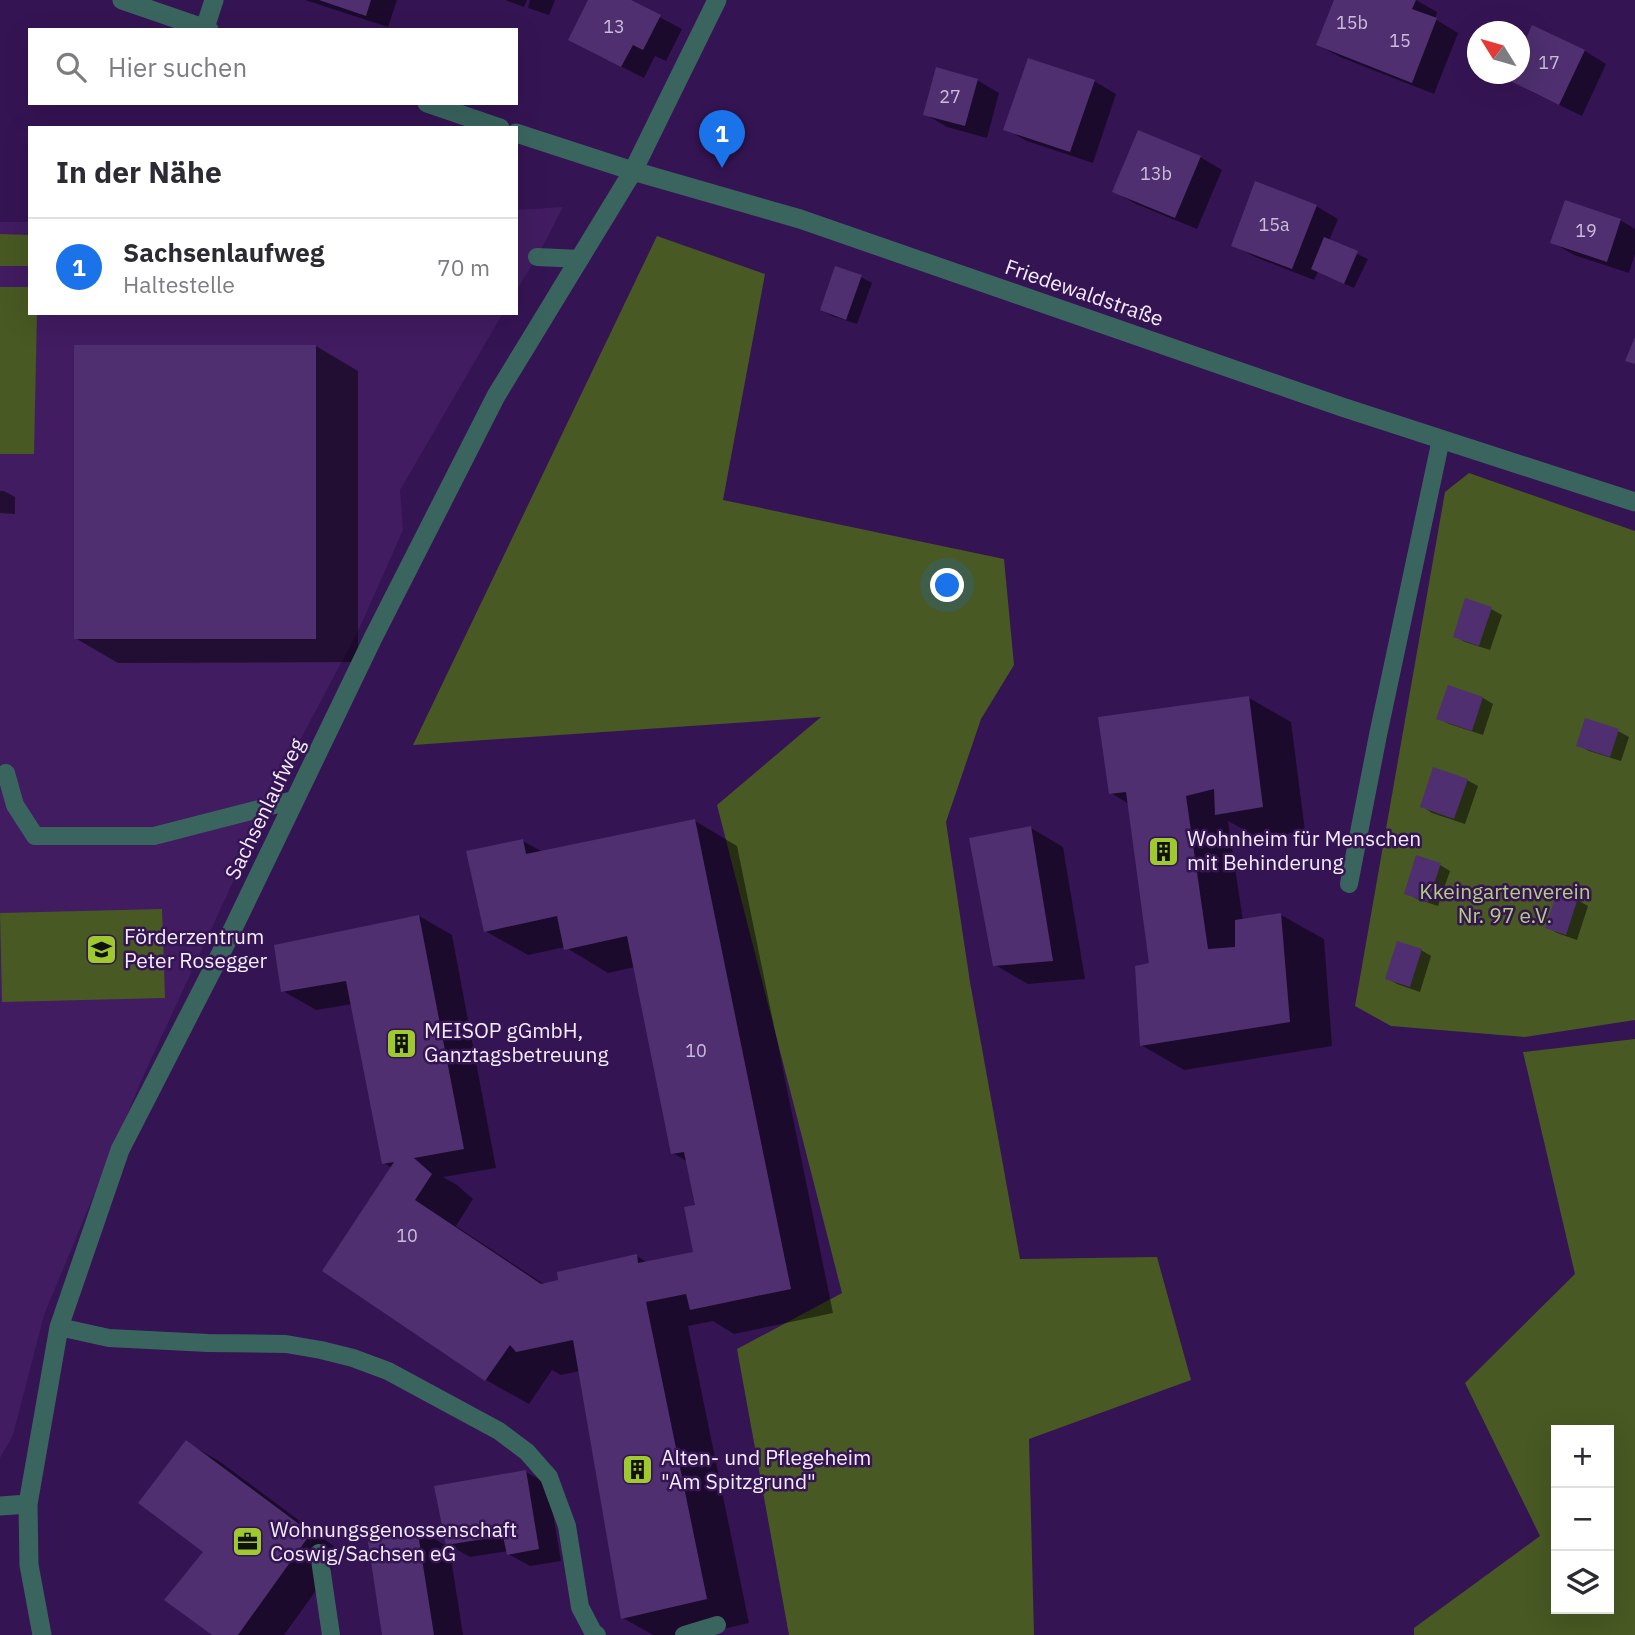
<!DOCTYPE html>
<html lang="de">
<head>
<meta charset="utf-8">
<style>
  body { margin:0; font-family:"IBM Plex Sans",sans-serif; background:#f2f2f3; color:#2b2b33 }
  .controls { position:absolute; right:21px; bottom:21px; display:grid; overflow:hidden; border-radius:0px; box-shadow:0 7px 28px #0002 }
  .controls button { width:63px; height:63px; display:grid; place-items:center; padding:0; border:0; border-bottom:2px solid #e1e1e2; background:#fff; color:#2b2b33; font:35px sans-serif }
  .compass { position:absolute; left:1467px; top:21px; width:63px; height:63px; border-radius:50%; background:#fff; box-shadow:0 7px 28px #0002; rotate:307deg }
  .you { position:absolute; left:948px; top:586px; width:24px; height:24px; margin:-18px; border:5px solid #fff; border-radius:50%; background:#1a73e8; box-shadow:0 0 0 10px #1a73e833 }
  .badge { display:grid; place-items:center; width:46px; height:46px; border-radius:50%; background:#1a73e8; color:#fff; font-size:23px; font-weight:700 }
  .pin { position:absolute; translate:-50% -58px; filter:drop-shadow(0 2px 4px #0008) }
  .pin::after { content:''; position:absolute; top:37px; width:24px; height:21px; background:inherit; clip-path:polygon(0 0,100% 0,50% 100%) }
  .list { margin:0; padding:0; list-style:none }
  h2 { display:flex; justify-content:space-between; align-items:center; height:91px; margin:0; padding:0 28px; font-size:30px }
  h2 small { font-size:23px; font-weight:400; color:#7c7c81 }
  .list li { display:grid; grid-template-columns:46px 1fr auto; gap:21px; align-items:center; box-sizing:border-box; height:98px; padding:0 28px; border-top:2px solid #e1e1e2 }
  .list b { display:block; font-size:26px; white-space:nowrap }
  .list p { margin:0; font-size:23px; white-space:nowrap; color:#7c7c81 }
  .list em { font-size:23px; font-style:normal; color:#7c7c81 }
  .icon { flex:none; width:38px; height:38px; fill:none; stroke:currentColor; stroke-width:2; stroke-linecap:round; stroke-linejoin:round }
  .map { position:relative; flex:none; width:1635px; height:1635px; overflow:hidden }
  .search { position:absolute; background:#fff; box-shadow:0 7px 28px #0002; left:28px; top:28px; width:490px; height:77px; display:flex; align-items:center; gap:18px; box-sizing:border-box; padding:0 24px; border-radius:0px; color:#7c7c81; font-size:26px }
  .panel { position:absolute; background:#fff; box-shadow:0 7px 28px #0002; left:28px; top:126px; width:490px; height:189px; border-radius:0px }
  .map>svg:first-child { display:block }
</style>
</head>
<body>
<div class="map">
<svg width="1635" height="1635" viewBox="0 0 1635 1635">
  <rect width="100%" height="100%" fill="#351453"/>
  <path fill="#411c61" d="M 563,207 L 537,257 L 516,291 L 516,210 Z
    M 0,222 L 30,222 L 30,313 L 503,313 L 400,490 L 403,530 L 360,627 L 286,767 L 142,1079 L 44,1315 L 13,1435 L 0,1458 Z"/>
  <path fill="#485923" fill-rule="evenodd" d="M 0,234 L 30,235 L 30,266 L 0,266 Z
    M 657,236 L 765,274 L 723,500 L 1004,559 L 1014,665 L 981,719 L 946,822 L 970,982 L 1020,1259 L 1157,1257 L 1191,1380 L 1029,1439 L 1034,1635 L 789,1635 L 737,1349 L 842,1293 L 717,805 L 821,717 L 413,745 Z
    M 0,287 L 30,287 L 30,313 L 37,313 L 34,454 L 0,454 Z
    M 1469,473 L 1635,531 L 1635,1020 L 1525,1037 L 1391,1026 L 1355,1006 L 1445,492 Z
    M 162,909 L 165,998 L 2,1002 L 0,913 Z
    M 1635,1039 L 1635,1635 L 1414,1635 L 1414,1628 L 1540,1536 L 1465,1383 L 1575,1274 L 1523,1052 ZM 1609,1430 L 1609,1609 L 1556,1609 L 1556,1430 Z"/>
  <path fill="#0007" d="M 305,0 L 397,0 L 388,27 Z
    M 505,0 L 527,0 L 524,7 Z
    M 530,0 L 555,0 L 549,15 L 528,8 Z
    M 590,0 L 627,0 L 682,29 L 666,61 L 655,56 L 644,78 L 592,52 Z
    M 1336,0 L 1416,0 L 1437,12 L 1435,19 L 1458,33 L 1434,94 L 1340,57 L 1318,45 Z
    M 1533,27 L 1585,51 L 1606,64 L 1582,116 L 1530,91 L 1509,79 L 1511,74 L 1520,74 L 1520,56 Z
    M 977,80 L 999,93 L 987,138 L 947,127 L 925,114 Z
    M 1094,81 L 1116,94 L 1093,163 L 1027,141 L 1005,129 Z
    M 1200,157 L 1222,170 L 1197,229 L 1136,204 L 1115,192 Z
    M 1316,206 L 1338,219 L 1329,241 L 1368,259 L 1354,288 L 1318,272 L 1314,280 L 1255,257 L 1233,245 Z
    M 1620,220 L 1635,229 L 1635,254 L 1629,273 L 1574,255 L 1552,242 Z
    M 837,268 L 861,277 L 872,283 L 857,324 L 832,316 L 822,310 Z
    M 316,346 L 358,371 L 358,662 L 118,663 L 75,638 Z
    M 0,491 L 4,491 L 15,497 L 15,514 L 0,513 Z
    M 1466,601 L 1491,609 L 1502,615 L 1490,650 L 1465,642 L 1455,636 Z
    M 1449,687 L 1483,698 L 1493,704 L 1483,735 L 1449,724 L 1438,718 Z
    M 1249,698 L 1291,722 L 1305,831 L 1259,838 L 1228,821 L 1243,921 L 1281,915 L 1324,939 L 1332,1046 L 1184,1070 L 1141,1045 L 1151,964 L 1129,804 L 1111,793 Z
    M 1618,731 L 1629,737 L 1621,761 L 1589,751 L 1578,745 Z
    M 1467,780 L 1478,786 L 1465,824 L 1432,813 L 1422,806 Z
    M 695,821 L 737,846 L 833,1313 L 734,1334 L 713,1321 L 688,1326 L 749,1623 L 697,1635 L 653,1635 L 623,1618 L 580,1371 L 561,1375 L 552,1370 L 529,1404 L 486,1380 L 325,1271 L 392,1168 L 384,1163 L 353,1004 L 316,1010 L 283,991 L 419,916 L 452,935 L 496,1168 L 443,1177 L 457,1185 L 473,1199 L 456,1226 L 545,1285 L 637,1256 L 648,1263 L 695,1253 L 697,1206 L 688,1162 L 673,1153 L 635,967 L 608,973 L 565,947 L 528,955 L 485,931 L 523,841 L 543,852 Z
    M 1031,828 L 1063,847 L 1085,979 L 1028,984 L 995,965 Z
    M 1440,865 L 1450,871 L 1438,906 L 1417,899 L 1406,893 Z
    M 1577,900 L 1588,906 L 1577,940 L 1557,933 L 1547,927 Z
    M 1421,950 L 1431,956 L 1420,992 L 1397,984 L 1387,978 Z
    M 186,1442 L 219,1461 L 343,1553 L 284,1635 L 215,1635 L 205,1552 Z
    M 526,1472 L 548,1484 L 561,1561 L 530,1566 L 508,1554 L 508,1551 L 470,1557 L 449,1545 L 463,1635 L 384,1635 L 416,1528 L 448,1547 L 436,1488 Z"/>
  <path fill="#4f2f70" d="M 319,0 L 371,0 L 366,16 Z
    M 588,0 L 631,0 L 661,15 L 643,50 L 633,45 L 621,67 L 568,40 Z
    M 1334,0 L 1416,0 L 1412,9 L 1437,18 L 1412,83 L 1316,45 Z
    M 1532,25 L 1585,50 L 1559,105 L 1506,79 L 1509,74 L 1520,74 L 1520,52 Z
    M 1028,58 L 1095,80 L 1070,152 L 1003,130 Z
    M 936,67 L 978,79 L 965,126 L 923,115 Z
    M 1138,130 L 1201,156 L 1175,218 L 1112,192 Z
    M 1255,181 L 1317,205 L 1292,269 L 1231,246 Z
    M 1565,200 L 1621,219 L 1607,262 L 1550,243 Z
    M 1324,237 L 1358,251 L 1344,284 L 1311,269 Z
    M 835,266 L 862,275 L 846,320 L 820,310 Z
    M 1635,337 L 1635,364 L 1625,361 Z
    M 74,345 L 316,345 L 316,639 L 74,639 Z
    M 1465,598 L 1492,607 L 1479,646 L 1453,637 Z
    M 1448,685 L 1483,697 L 1472,731 L 1436,719 Z
    M 1249,696 L 1263,807 L 1215,815 L 1214,789 L 1186,796 L 1208,949 L 1235,947 L 1235,920 L 1281,913 L 1290,1022 L 1140,1046 L 1135,966 L 1149,963 L 1126,792 L 1109,794 L 1098,717 Z
    M 1585,718 L 1619,729 L 1610,757 L 1576,746 Z
    M 1433,767 L 1468,779 L 1454,819 L 1420,807 Z
    M 695,819 L 791,1289 L 690,1310 L 686,1294 L 646,1302 L 707,1599 L 621,1619 L 573,1340 L 516,1352 L 510,1345 L 485,1381 L 322,1271 L 394,1162 L 382,1164 L 346,981 L 281,992 L 274,945 L 419,915 L 464,1149 L 414,1158 L 432,1174 L 415,1200 L 541,1284 L 558,1280 L 557,1272 L 637,1254 L 638,1263 L 693,1252 L 684,1207 L 695,1205 L 684,1152 L 671,1154 L 627,936 L 564,950 L 557,916 L 484,932 L 466,851 L 523,839 L 526,854 Z
    M 1031,826 L 1053,961 L 993,966 L 969,838 Z
    M 1416,855 L 1441,863 L 1428,902 L 1404,894 Z
    M 1557,892 L 1578,898 L 1566,935 L 1545,928 Z
    M 1397,941 L 1422,949 L 1410,987 L 1385,979 Z
    M 186,1440 L 311,1533 L 238,1635 L 212,1635 L 164,1600 L 203,1552 L 138,1503 Z
    M 526,1470 L 539,1549 L 507,1555 L 503,1536 L 446,1545 L 434,1486 Z
    M 417,1527 L 434,1635 L 382,1635 L 367,1535 Z"/>
  <g fill="none" stroke-linecap="round" stroke-linejoin="round">
    <path stroke="#3a655f" stroke-width="18" d="M 537,257 L 580,259
      M 6,773 L 15,805 L 35,836 L 154,836 L 294,800
      M 1349,884 L 1378,735 L 1441,439
      M 59,1327 L 109,1338 L 208,1343 L 286,1344 L 321,1350 L 353,1358 L 388,1371 L 499,1431 L 527,1452 L 549,1477 L 567,1526 L 580,1607 L 593,1632 L 597,1635
      M 319,1553 L 331,1635
      M 684,1635 L 717,1625"/>
    <path stroke="#3a655f" stroke-width="19" d="M 122,0 L 209,30
      M 205,28 L 214,0
      M 427,103 L 500,128
      M 516,133 L 633,171 L 800,219 L 1342,407 L 1635,502
      M 28,1504 L 59,1327 L 120,1150 L 226,943 L 373,638 L 496,396 L 633,171 L 717,0
      M 0,1506 L 28,1504 L 29,1565 L 42,1635"/>
  </g>
  <defs>
    <symbol id="building-square" viewBox="-11 -11 22 22"><rect x="-9" y="-9" width="18" height="18" rx="4" fill="#9fca2d" stroke="#351453"/><path d="M-4-6H4V6H1V3H-1V6H-4ZM-2.5-4.3h1.7v1.8h-1.7ZM.8-4.3h1.7v1.8H.8ZM-2.5-1h1.7V.8h-1.7ZM.8-1h1.7V.8H.8Z" fill="#111"/></symbol>
    <symbol id="school-square" viewBox="-11 -11 22 22"><rect x="-9" y="-9" width="18" height="18" rx="4" fill="#9fca2d" stroke="#351453"/><path d="M0-5L7-2L0 1L-7-2ZM-4 1L0 2.5L4 1V4Q0 6-4 4Z" fill="#111"/></symbol>
    <symbol id="office-square" viewBox="-11 -11 22 22"><rect x="-9" y="-9" width="18" height="18" rx="4" fill="#9fca2d" stroke="#351453"/><path d="M-6-3h4V-5.5h4V-3h4V5H-6ZM-1-4.5V-3h2v-1.5ZM-6 0V1H6V0Z" fill="#111"/></symbol>
  </defs>
  <g fill-rule="evenodd">
    <use href="#building-square" x="1146" y="834" width="35" height="35"/>
    <use href="#school-square" x="84" y="932" width="35" height="35"/>
    <use href="#building-square" x="384" y="1026" width="35" height="35"/>
    <use href="#building-square" x="620" y="1452" width="35" height="35"/>
    <use href="#office-square" x="230" y="1524" width="35" height="35"/>
  </g>
  <g text-anchor="middle" stroke-width="5" stroke-linejoin="round" paint-order="stroke">
    <g font-size="18" fill="#cabdd9">
      <text x="1352" y="29">15b</text>
      <text x="614" y="33">13</text>
      <text x="1400" y="47">15</text>
      <text x="1549" y="69">17</text>
      <text x="950" y="103">27</text>
      <text x="1156" y="180">13b</text>
      <text x="1274" y="231">15a</text>
      <text x="1586" y="237">19</text>
      <text x="696" y="1057">10</text>
      <text x="407" y="1242">10</text>
    </g>
    <g font-size="21" fill="#f3ecfc" stroke="#351453">
      <text transform="translate(1084 293) rotate(19)" y="7">Friedewaldstraße</text>
      <text transform="translate(265 809) rotate(-64)" y="7">Sachsenlaufweg</text>
    </g>
    <g font-size="21" fill="#f3ecfc" stroke="#351453" text-anchor="start">
      <text x="1187" y="846">Wohnheim für Menschen<tspan x="1187" dy="24">mit Behinderung</tspan></text>
      <text x="124" y="944">Förderzentrum<tspan x="124" dy="24">Peter Rosegger</tspan></text>
      <text x="424" y="1038">MEISOP gGmbH,<tspan x="424" dy="24">Ganztagsbetreuung</tspan></text>
      <text x="661" y="1465">Alten- und Pflegeheim<tspan x="661" dy="24">"Am Spitzgrund"</tspan></text>
      <text x="270" y="1537">Wohnungsgenossenschaft<tspan x="270" dy="24">Coswig/Sachsen eG</tspan></text>
    </g>
    <g font-size="21" fill="#b1ce7a" stroke="#351453">
      <text x="1505" y="899">Kkeingartenverein<tspan x="1505" dy="24">Nr. 97 e.V.</tspan></text>
    </g>
  </g>
</svg>
<div class="controls">
<button>+</button>
<button>−</button>
<button><svg class="icon" aria-label="layers" viewBox="0 0 24 24"><path d="M12 4l9 5-9 5-9-5zM3 14l9 5 9-5"/></svg></button>
</div>
<svg class="compass" viewBox="-18 -18 36 36"><path d="M0-13l5 13h-10z" fill="#e53935"/><path d="M0 13l5-13h-10z" fill="#7c7c81"/></svg>
<div class="you"></div>
<div class="pin badge" style="left:722px;top:168px">1</div>
<div class="search"><svg class="icon" aria-label="search" viewBox="0 0 24 24"><circle cx="10" cy="10" r="6"/><path d="M15 15l6 6"/></svg>Hier suchen</div>
<section class="panel">
<h2>In der Nähe<small></small></h2>
<ul class="list">
<li><span class="badge">1</span><div><b>Sachsenlaufweg</b><p>Haltestelle</p></div><em>70 m</em></li>
</ul>
</section>
</div>
</body>
</html>
